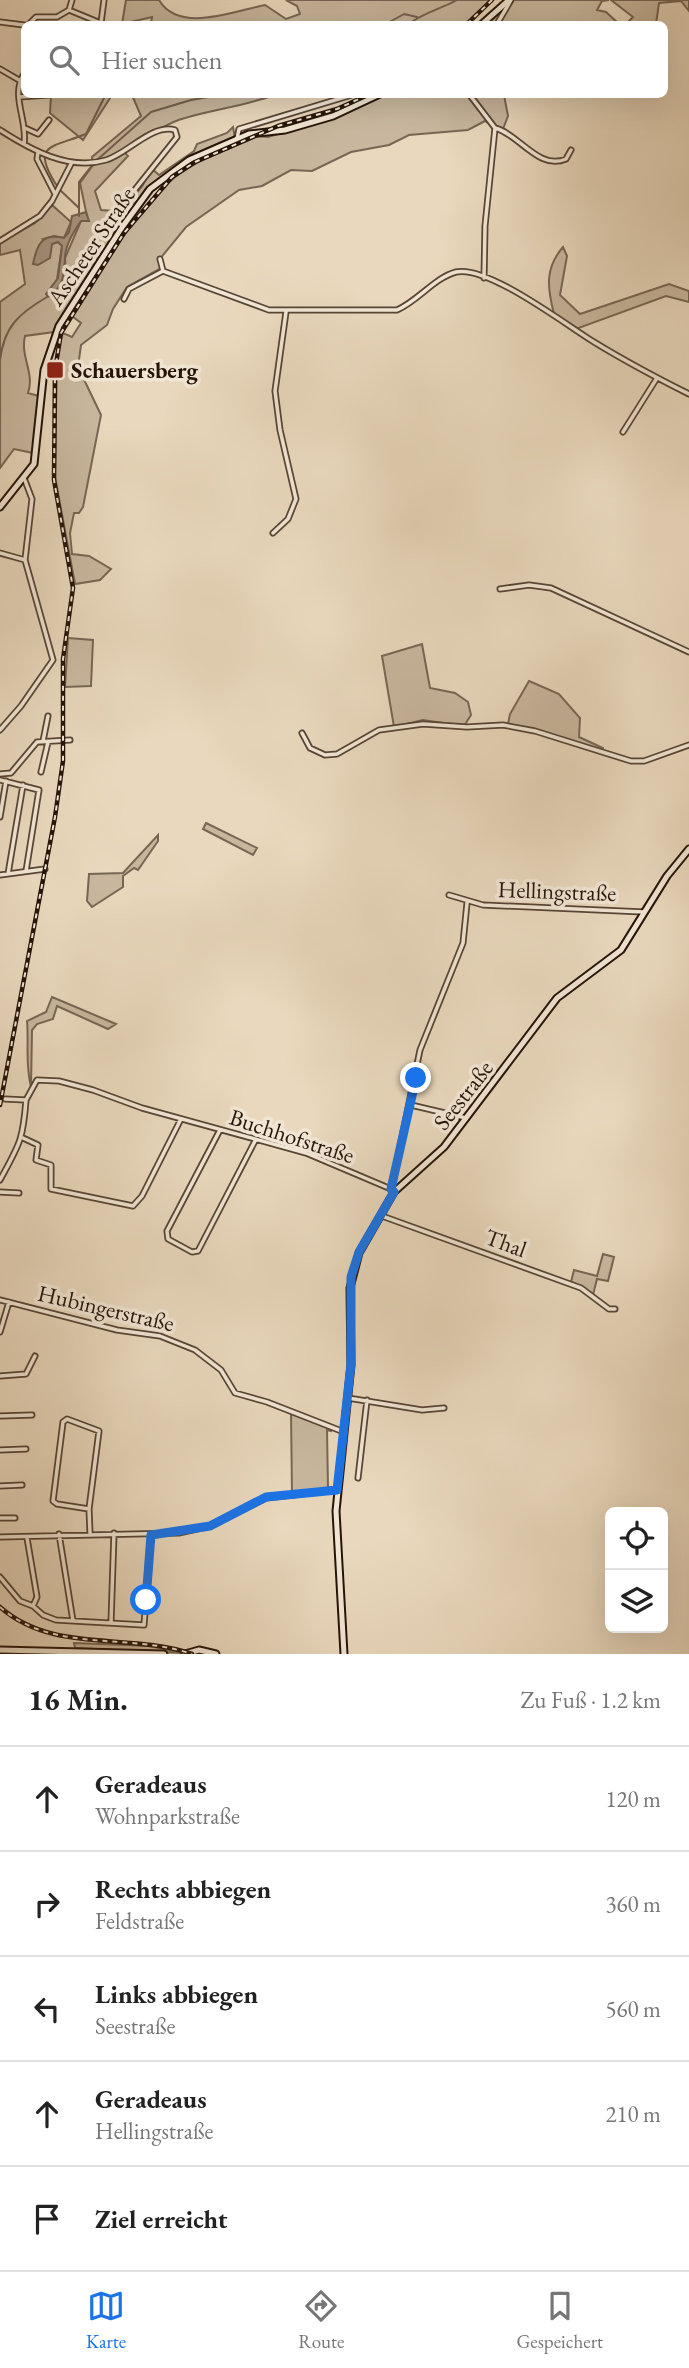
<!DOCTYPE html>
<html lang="de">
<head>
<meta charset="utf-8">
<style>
  body { margin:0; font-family:"EB Garamond",serif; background:#f6f6f6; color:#222 }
  .controls { position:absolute; right:21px; bottom:21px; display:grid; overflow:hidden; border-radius:10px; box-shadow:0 7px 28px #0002 }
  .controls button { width:63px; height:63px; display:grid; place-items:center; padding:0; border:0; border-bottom:2px solid #e0e0e0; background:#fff; color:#222; font:35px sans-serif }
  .stop { position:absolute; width:21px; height:21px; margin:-16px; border:5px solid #1a73e8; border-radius:50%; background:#fff }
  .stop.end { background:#1a73e8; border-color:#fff; box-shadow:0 2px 7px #0008 }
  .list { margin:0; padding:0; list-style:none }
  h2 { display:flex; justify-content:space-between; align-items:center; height:91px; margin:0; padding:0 28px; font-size:30px }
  h2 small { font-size:23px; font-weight:400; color:#767676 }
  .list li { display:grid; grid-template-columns:46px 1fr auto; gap:21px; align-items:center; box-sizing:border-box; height:105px; padding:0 28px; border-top:2px solid #e0e0e0 }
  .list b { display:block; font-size:26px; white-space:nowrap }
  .list p { margin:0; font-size:23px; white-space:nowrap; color:#767676 }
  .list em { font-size:23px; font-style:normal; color:#767676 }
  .icon { flex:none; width:38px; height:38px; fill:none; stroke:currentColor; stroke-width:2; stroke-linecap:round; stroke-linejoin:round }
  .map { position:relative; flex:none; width:689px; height:1654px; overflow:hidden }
  .search { position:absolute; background:#fff; box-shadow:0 7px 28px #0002; left:21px; right:21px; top:21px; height:77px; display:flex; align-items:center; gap:18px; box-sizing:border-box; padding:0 24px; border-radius:10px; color:#767676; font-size:26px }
  .sheet { height:616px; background:#fff }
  nav { display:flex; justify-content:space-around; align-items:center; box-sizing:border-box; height:98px; border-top:2px solid #e0e0e0; background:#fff; font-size:19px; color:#767676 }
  nav a { display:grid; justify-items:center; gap:4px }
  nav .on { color:#1a73e8 }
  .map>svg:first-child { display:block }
</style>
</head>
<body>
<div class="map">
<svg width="689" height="1654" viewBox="0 0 689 1654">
  <rect width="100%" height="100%" fill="#e9d8bd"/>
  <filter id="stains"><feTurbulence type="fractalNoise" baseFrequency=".00286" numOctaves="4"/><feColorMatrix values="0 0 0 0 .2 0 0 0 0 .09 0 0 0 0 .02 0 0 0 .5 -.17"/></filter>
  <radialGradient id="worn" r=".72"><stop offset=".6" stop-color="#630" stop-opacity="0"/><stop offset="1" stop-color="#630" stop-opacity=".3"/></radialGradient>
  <path fill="#c8b79e" stroke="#776654" stroke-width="2" d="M 126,0 L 159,0 C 179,34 234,11 265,5 L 286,19 L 300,14 L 297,6 L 286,0 L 491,0 L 465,24 L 151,24 L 152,17 L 122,24 Z
    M 514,0 L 609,0 L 602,1 L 597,10 L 606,12 L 619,24 L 485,24 Z
    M 611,0 L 689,0 L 689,11 L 681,1 L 659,3 L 656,24 L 626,24 L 633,17 Z
    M 51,95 L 51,94 L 112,95 L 83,140 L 50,113 Z
    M 132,95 L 274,95 C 245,106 215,109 185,118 C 163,124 143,140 124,152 L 128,156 L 95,191 L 101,210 L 114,211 L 112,217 L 118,230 L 54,332 L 25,336 C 20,357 35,373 28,393 L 39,396 L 33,453 L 14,449 L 0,468 L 0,302 L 25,284 L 20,250 L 0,255 L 0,243 L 35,223 L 52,205 L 71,222 L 64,238 L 54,236 L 43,239 L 52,244 L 58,242 L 62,246 L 55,293 L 66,275 L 65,258 L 81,221 L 88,221 L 80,183 L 93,165 L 92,157 L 141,116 Z
    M 385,95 L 504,95 L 508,116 L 503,129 L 496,126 L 476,101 L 491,125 L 485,121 L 468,130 L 409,135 L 389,145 L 351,152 L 312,171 L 291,170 L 262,186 L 239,190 L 186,227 L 159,260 L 161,268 L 127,287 L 113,309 L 107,325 L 81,345 L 78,367 L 101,415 L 83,507 L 79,513 L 74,513 L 70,533 L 72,554 L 89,556 L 111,569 L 100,580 L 75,584 L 55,477 L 57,351 L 63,333 L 72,337 L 81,323 L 72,316 C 101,272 134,211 175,177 C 199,158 231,149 258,136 L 268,137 L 334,118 Z
    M 233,127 L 235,138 C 176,163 165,172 122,220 L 119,220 L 118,216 L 143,185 L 151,168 L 159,175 L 194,151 L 197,144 L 227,133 Z
    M 563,247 L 567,256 L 560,295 L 580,314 L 669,284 L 689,291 L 689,302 L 666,296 L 576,329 L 554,314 C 547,287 545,268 563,247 Z
    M 68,638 L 93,640 L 91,686 L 65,687 Z
    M 422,644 L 430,688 L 455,693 L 468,702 L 471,715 L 464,726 L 423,720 L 394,727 L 382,656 Z
    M 529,681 L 559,694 L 580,718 L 579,737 L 603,748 L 602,752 L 533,729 L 508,724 L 510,714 Z
    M 206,823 L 257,848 L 253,855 L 203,829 Z
    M 158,835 L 158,841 L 138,870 L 134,868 L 123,876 L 123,887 L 92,907 L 87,901 L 89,874 L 123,873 Z
    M 52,997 L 116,1024 L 108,1029 L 57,1006 L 53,1019 L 37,1024 L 32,1030 L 31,1087 C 25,1064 29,1044 27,1021 L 46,1012 Z
    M 603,1254 L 614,1257 L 608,1281 L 597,1279 L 593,1295 L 570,1286 L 574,1270 L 597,1276 Z
    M 291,1412 L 332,1428 L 331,1431 L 327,1430 L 328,1487 L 335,1487 L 335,1492 L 292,1496 Z
    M 74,1643 L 149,1646 L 183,1653 L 75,1648 Z"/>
  <path fill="#a79580" stroke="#736150" stroke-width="2" d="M 86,212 L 89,221 L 81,221 C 74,231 65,246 65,258 C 64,273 64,288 48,297 L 46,294 L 58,278 L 62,246 L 58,242 L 52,244 L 50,258 L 38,265 L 33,264 C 37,244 42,233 64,238 L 69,232 L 72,216 Z"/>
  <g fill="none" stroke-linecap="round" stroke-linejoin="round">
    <path stroke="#736150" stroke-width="2" d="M 386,24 L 404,14 L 417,17
      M 409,24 C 422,13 441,9 457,0
      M 97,160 L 151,112 L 191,100 L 226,94
      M 57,186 C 30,144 51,148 86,134 L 106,94
      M 60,190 L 79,208
      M 79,216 L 79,182 L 93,164
      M 0,360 C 4,327 18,314 47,297"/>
    <defs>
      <path id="street" d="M 69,10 L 72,0
        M 0,22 L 24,25
        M 101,23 L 104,0
        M 29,24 L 36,17 L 57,17 L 69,10 L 103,24
        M 497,24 L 511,0
        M 0,69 L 19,80
        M 469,94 L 495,128
        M 19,97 L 48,95
        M 25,128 L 38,134 L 49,120
        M 495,128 C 519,134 539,171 566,159 L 571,150
        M 0,130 C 31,150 69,171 106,160 C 127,154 153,123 175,130 L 177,137 L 117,212 L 116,221 L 123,226
        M 237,139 L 239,129 L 355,94
        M 24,144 C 28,120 10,96 24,74
        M 38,152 L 37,159 L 55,194
        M 0,241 L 40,216 L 52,201 L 71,164
        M 160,259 L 163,271
        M 163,271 L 269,310 L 397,310 C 418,301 434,278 456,272 C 488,265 566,325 594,342 C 625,361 657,378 689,394
        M 484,278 L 485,226 L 495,128
        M 124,299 L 129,289 L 163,271
        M 623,432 L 657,378
        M 273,533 L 288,519 L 296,499 L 280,430 L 275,391 L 286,312
        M 0,553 L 25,560
        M 500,589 L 529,585 L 551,588 L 689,652
        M 0,730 L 21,706 L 53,660 L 25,560 L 32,499 L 24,478
        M 302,733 L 310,748 L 325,755 L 337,754 L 379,730 L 423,724 L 467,727 L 503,725 L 535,731 L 631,761 L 644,761 L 689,745
        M 43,741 L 48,716
        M 41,772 L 48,742
        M 0,774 L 11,773 L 37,742 L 70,740
        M 0,780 L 39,790 L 26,871
        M 0,817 L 6,781
        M 8,874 L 23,785
        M 0,875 L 45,869
        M 449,895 L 483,905 L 644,912
        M 26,1100 L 37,1080 L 59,1081 L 93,1090 L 142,1108 L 306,1153 L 391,1189
        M 411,1105 L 466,1118
        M 220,1130 L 167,1231 L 168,1239 L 192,1252 L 198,1251 L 255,1141
        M 23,1138 L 38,1145 L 36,1160 L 51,1165 L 51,1189 L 133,1206 L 142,1196 L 181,1119
        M 0,1180 C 19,1145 23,1141 26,1100 L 5,1099
        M 391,1190 L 420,1050 L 463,943 L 467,903
        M 0,1192 L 19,1193
        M 382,1216 L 581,1288 L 609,1309 L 615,1309
        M 0,1300 L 117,1330 L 160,1336 L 195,1350 L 221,1370 L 235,1393 L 267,1402 L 344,1432
        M 0,1332 L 9,1302
        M 0,1376 L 26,1374 L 35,1356
        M 348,1398 L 422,1410 L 444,1408
        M 0,1416 L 32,1415
        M 0,1450 L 26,1449
        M 358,1478 L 367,1400
        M 0,1486 L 22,1485
        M 89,1509 L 57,1504 L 53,1501 L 63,1422 L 67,1419 L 99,1431 L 89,1509 L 90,1533
        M 0,1518 L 15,1518
        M 59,1534 L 73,1621
        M 0,1537 L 179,1533 L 210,1526 L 266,1498 L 337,1490
        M 0,1577 L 20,1601 L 33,1606 L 37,1597 L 27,1538
        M 33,1606 L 43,1615 L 56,1620 L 144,1625 L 151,1536
        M 111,1622 L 114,1533"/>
      <path id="secondary" d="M 482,24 L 509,0
        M 0,507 L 34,464 L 44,370 L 59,326 L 123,226 L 150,189 L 189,160 L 249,134 L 285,130 L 333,116 L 380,94
        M 0,1650 L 164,1654
        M 185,1654 L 199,1650 L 216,1654
        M 344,1654 L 336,1511 L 351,1365 L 350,1288 L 359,1253 L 394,1192 L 444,1147 L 557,998 L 621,950 L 667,876 L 689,849"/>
    </defs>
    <use href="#street" stroke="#574536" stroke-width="7"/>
    <use href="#secondary" stroke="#261409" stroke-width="9"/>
    <use href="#street" stroke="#f1e6d4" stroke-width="3.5"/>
    <use href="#secondary" stroke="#f1e6d4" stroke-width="5"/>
    <defs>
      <path id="rail" d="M 467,24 L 492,0
        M 0,1105 L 55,817 L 63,761 L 63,659 L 73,588 L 54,480 L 55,370 L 61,333 L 124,233 L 172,177 L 195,162 L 278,126 L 337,109 L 370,94
        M 0,1607 C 53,1654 128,1632 192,1654"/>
    </defs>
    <use href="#rail" stroke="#261409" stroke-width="4.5"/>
    <use href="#rail" stroke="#f1e6d4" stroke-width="2" stroke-dasharray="5" stroke-linecap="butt"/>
  </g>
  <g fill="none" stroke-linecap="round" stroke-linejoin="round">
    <path stroke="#1a73e8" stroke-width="9" d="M 146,1600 L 151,1535 L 210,1526 L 266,1497 L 337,1490 L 351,1364 L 351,1277 L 359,1252 L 394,1192 L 391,1189 L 416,1078"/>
  </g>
  <rect fill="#8f2418" stroke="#f1e6d4" stroke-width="2.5" x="46" y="361" width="18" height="18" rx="3.5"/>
  <g text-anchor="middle" stroke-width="7" stroke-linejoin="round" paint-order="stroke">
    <g font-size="23" fill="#261409" stroke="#f1e6d4">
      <text transform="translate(91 246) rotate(-56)" y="8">Ascheter Straße</text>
      <text transform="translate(557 891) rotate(2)" y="8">Hellingstraße</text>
      <text transform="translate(463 1095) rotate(-52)" y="8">Seestraße</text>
      <text transform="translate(292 1136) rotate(18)" y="8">Buchhofstraße</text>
      <text transform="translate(506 1243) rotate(20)" y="8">Thal</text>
      <text transform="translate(106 1308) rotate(13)" y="8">Hubingerstraße</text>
    </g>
    <g font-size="23" font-weight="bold" fill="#261409" stroke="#f1e6d4" text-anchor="start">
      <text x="71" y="378">Schauersberg</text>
    </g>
  </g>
  <rect width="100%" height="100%" filter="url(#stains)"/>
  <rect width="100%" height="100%" fill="url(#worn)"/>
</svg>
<div class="controls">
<button><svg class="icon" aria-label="locate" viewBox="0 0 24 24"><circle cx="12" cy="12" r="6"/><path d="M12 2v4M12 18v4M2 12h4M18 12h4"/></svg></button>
<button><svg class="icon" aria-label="layers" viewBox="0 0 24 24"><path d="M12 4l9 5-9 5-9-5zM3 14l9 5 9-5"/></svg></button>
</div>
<div class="stop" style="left:146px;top:1600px"></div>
<div class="stop end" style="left:416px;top:1078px"></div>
<div class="search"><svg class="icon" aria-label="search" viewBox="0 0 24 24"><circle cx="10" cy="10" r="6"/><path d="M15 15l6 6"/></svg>Hier suchen</div>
</div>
<section class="sheet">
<h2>16 Min.<small>Zu Fuß · 1.2 km</small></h2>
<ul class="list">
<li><svg class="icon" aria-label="ahead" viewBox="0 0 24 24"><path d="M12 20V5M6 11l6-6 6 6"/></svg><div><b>Geradeaus</b><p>Wohnparkstraße</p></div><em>120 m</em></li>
<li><svg class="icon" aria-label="right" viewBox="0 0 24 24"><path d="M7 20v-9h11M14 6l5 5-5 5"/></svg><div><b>Rechts abbiegen</b><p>Feldstraße</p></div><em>360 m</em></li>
<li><svg class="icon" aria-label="left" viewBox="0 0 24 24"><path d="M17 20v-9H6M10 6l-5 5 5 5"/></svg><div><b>Links abbiegen</b><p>Seestraße</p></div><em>560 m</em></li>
<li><svg class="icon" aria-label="ahead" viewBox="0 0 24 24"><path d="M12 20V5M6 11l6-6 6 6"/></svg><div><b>Geradeaus</b><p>Hellingstraße</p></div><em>210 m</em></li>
<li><svg class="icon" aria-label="arrive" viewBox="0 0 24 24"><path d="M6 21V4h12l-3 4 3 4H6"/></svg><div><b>Ziel erreicht</b></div></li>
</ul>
</section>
<nav>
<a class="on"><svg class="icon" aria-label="map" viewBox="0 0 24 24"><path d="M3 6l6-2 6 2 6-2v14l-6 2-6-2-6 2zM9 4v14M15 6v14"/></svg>Karte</a>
<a><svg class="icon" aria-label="directions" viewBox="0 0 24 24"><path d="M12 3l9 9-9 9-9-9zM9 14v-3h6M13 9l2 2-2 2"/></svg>Route</a>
<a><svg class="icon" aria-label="saved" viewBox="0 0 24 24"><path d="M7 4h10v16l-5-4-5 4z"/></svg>Gespeichert</a>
</nav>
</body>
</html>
